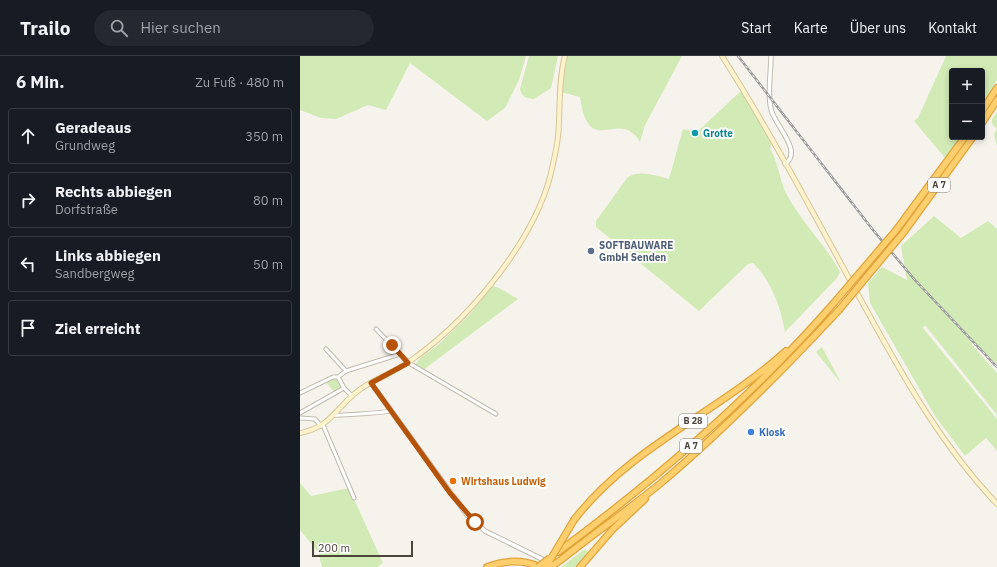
<!DOCTYPE html>
<html lang="de">
<head>
<meta charset="utf-8">
<style>
  body { margin:0; font-family:"IBM Plex Sans",sans-serif; background:#242831; color:#f1f3f6 }
  .controls { position:absolute; right:12px; top:12px; display:grid; overflow:hidden; border-radius:4px; box-shadow:0 2px 6px #0003 }
  .controls button { width:36px; height:36px; display:grid; place-items:center; padding:0; border:0; border-bottom:1px solid #363941; background:#171b24; color:#f1f3f6; font:20px sans-serif }
  .scale { position:absolute; left:12px; bottom:10px; width:101px; box-sizing:border-box; padding-left:4px; border:2px solid #4b4439; border-top:0; font-size:11px; line-height:14px; white-space:nowrap; color:#4b4439; -webkit-text-stroke:3px #fff; paint-order:stroke }
  .stop { position:absolute; width:12px; height:12px; margin:-9px; border:3px solid #b45309; border-radius:50%; background:#fff }
  .stop.end { background:#b45309; border-color:#fff; box-shadow:0 1px 4px #0008 }
  .list { margin:0; padding:0; list-style:none }
  h2 { display:flex; justify-content:space-between; align-items:center; height:52px; margin:0; padding:0 16px; font-size:17px }
  h2 small { font-size:13px; font-weight:400; color:#9ea1a6 }
  .list li { display:grid; grid-template-columns:26px 1fr auto; gap:12px; align-items:center; box-sizing:border-box; height:56px; margin:0 8px 8px; padding:0 8px; border:1px solid #363941; border-radius:4px }
  .list b { display:block; font-size:15px; white-space:nowrap }
  .list p { margin:0; font-size:13px; white-space:nowrap; color:#9ea1a6 }
  .list em { font-size:13px; font-style:normal; color:#9ea1a6 }
  .icon { flex:none; width:22px; height:22px; fill:none; stroke:currentColor; stroke-width:2; stroke-linecap:round; stroke-linejoin:round }
  .map { position:relative; flex:none; width:697px; height:511px; overflow:hidden }
  header { display:flex; align-items:center; gap:24px; box-sizing:border-box; height:56px; padding:0 20px; background:#171b24; border-bottom:1px solid #363941 }
  header strong { font-size:19px }
  nav { display:flex; gap:22px; margin-inline-start:auto; font-size:14px }
  .search { width:280px; height:36px; background:#242831; display:flex; align-items:center; gap:10px; box-sizing:border-box; padding:0 14px; border-radius:22px; color:#9ea1a6; font-size:15px }
  main { display:flex }
  aside { flex:1; background:#171b24 }
  .map>svg:first-child { display:block }
</style>
</head>
<body>
<header>
<strong>Trailo</strong>
<div class="search"><svg class="icon" aria-label="search" viewBox="0 0 24 24"><circle cx="10" cy="10" r="6"/><path d="M15 15l6 6"/></svg>Hier suchen</div>
<nav><a>Start</a><a>Karte</a><a>Über uns</a><a>Kontakt</a></nav>
</header>
<main>
<aside>
<h2>6 Min.<small>Zu Fuß · 480 m</small></h2>
<ul class="list">
<li><svg class="icon" aria-label="ahead" viewBox="0 0 24 24"><path d="M12 20V5M6 11l6-6 6 6"/></svg><div><b>Geradeaus</b><p>Grundweg</p></div><em>350 m</em></li>
<li><svg class="icon" aria-label="right" viewBox="0 0 24 24"><path d="M7 20v-9h11M14 6l5 5-5 5"/></svg><div><b>Rechts abbiegen</b><p>Dorfstraße</p></div><em>80 m</em></li>
<li><svg class="icon" aria-label="left" viewBox="0 0 24 24"><path d="M17 20v-9H6M10 6l-5 5 5 5"/></svg><div><b>Links abbiegen</b><p>Sandbergweg</p></div><em>50 m</em></li>
<li><svg class="icon" aria-label="arrive" viewBox="0 0 24 24"><path d="M6 21V4h12l-3 4 3 4H6"/></svg><div><b>Ziel erreicht</b></div></li>
</ul>
</aside>
<div class="map">
<svg width="697" height="511" viewBox="0 0 697 511">
  <rect width="100%" height="100%" fill="#f6f3ec"/>
  <path fill="#d2eab5" d="M 0,0 L 226,0 L 219,24 L 205,52 L 187,65 L 110,7 L 86,54 L 68,49 L 36,63 L 21,62 L 0,54 Z
    M 229,0 L 258,0 L 251,32 L 234,43 C 226,42 222,42 220,33 Z
    M 265,0 L 382,0 L 345,69 L 340,86 C 319,50 289,105 280,41 L 261,36 Z
    M 646,0 L 697,0 L 697,24 L 682,48 L 682,15 L 652,15 L 652,81 L 661,81 L 646,103 L 614,65 L 618,62 Z
    M 442,34 L 472,86 L 470,93 C 477,102 480,126 487,139 C 502,167 525,188 540,216 L 537,222 L 485,276 C 481,252 471,224 453,207 L 448,208 L 399,255 L 296,171 L 296,165 L 327,122 C 338,113 356,120 369,123 L 383,73 L 397,76 Z
    M 697,56 L 697,90 L 694,78 L 697,73 L 692,68 L 692,63 Z
    M 634,160 L 661,182 L 688,165 L 697,173 L 697,308 L 674,286 L 671,288 L 697,317 L 697,359 L 625,269 L 623,272 L 697,363 L 697,395 L 686,382 L 665,400 L 635,360 L 570,247 L 568,227 L 582,211 L 607,224 L 601,190 Z
    M 193,230 L 199,232 L 218,243 L 123,314 L 115,309 L 120,302 L 139,288 L 169,259 Z
    M 522,291 L 541,327 L 516,296 Z
    M 32,322 L 37,323 L 42,332 L 34,336 L 26,326 Z
    M 0,427 L 11,440 L 49,432 L 83,507 L 77,511 L 22,511 L 18,496 L 0,474 Z
    M 285,493 L 288,496 L 275,511 L 261,511 Z"/>
  <g fill="none" stroke-linecap="round" stroke-linejoin="round">
    <defs>
      <path id="minor" d="M 76,273 L 109,307 L 196,358
        M 26,293 L 46,315
        M 38,321 L 44,332
        M 0,337 L 33,321 L 38,321 L 46,315 L 100,298
        M 0,357 L 44,332 L 52,340
        M 35,359 C 38,360 88,356 91,355
        M 0,362 L 15,363 L 21,370
        M 23,369 L 54,442"/>
      <path id="tertiary" d="M 471,0 C 471,17 467,37 471,53 C 474,69 504,95 485,108
        M 71,327 L 167,459 L 185,475 L 248,506"/>
      <path id="secondary" d="M 422,0 C 474,82 520,170 567,255 C 605,324 643,391 697,448
        M 0,377 C 34,371 38,346 65,330 C 82,320 101,313 117,300 C 173,259 240,178 253,108 C 256,95 259,80 259,66 C 260,45 259,21 265,0"/>
      <path id="motorway" d="M 682,55 L 697,32
        M 682,67 L 697,44
        M 597,173 L 665,81
        M 604,176 L 673,81
        M 274,464 C 330,391 419,356 486,295
        M 258,496 C 358,422 451,342 533,248
        M 262,503 C 295,477 329,453 361,427 C 424,374 483,314 539,254
        M 187,511 C 205,504 222,503 240,511
        M 280,511 L 313,473 L 345,443"/>
    </defs>
    <use href="#minor" stroke="#c2bbae" stroke-width="5"/>
    <use href="#tertiary" stroke="#c2bbae" stroke-width="5.5"/>
    <use href="#secondary" stroke="#d6c79b" stroke-width="6"/>
    <use href="#motorway" stroke="#e0a43c" stroke-width="8"/>
    <use href="#minor" stroke="#fff" stroke-width="3"/>
    <use href="#tertiary" stroke="#fff" stroke-width="3.5"/>
    <use href="#secondary" stroke="#fff3cd" stroke-width="4"/>
    <use href="#motorway" stroke="#ffcf6e" stroke-width="5.5"/>
    <defs>
      <path id="rail" d="M 438,0 L 573,174 L 614,223 L 697,311"/>
    </defs>
    <use href="#rail" stroke="#9a9a9a" stroke-width="2.5"/>
    <use href="#rail" stroke="#fff" stroke-width="1" stroke-dasharray="3" stroke-linecap="butt"/>
    <defs>
      <path id="motorway-bridge" d="M 533,248 L 597,173
        M 539,254 L 604,176
        M 238,511 L 250,502
        M 246,511 L 274,464
        M 251,511 L 262,503"/>
    </defs>
    <use href="#motorway-bridge" stroke="#e0a43c" stroke-width="8" stroke-linecap="butt"/>
    <use href="#motorway-bridge" stroke="#ffcf6e" stroke-width="5.5"/>
  </g>
  <g fill="none" stroke-linecap="round" stroke-linejoin="round">
    <path stroke="#b45309" stroke-width="5" d="M 92,289 L 108,307 L 71,327 L 150,437 L 175,466"/>
  </g>
  <circle fill="#0f9aa8" stroke="#fff" stroke-width="1.5" cx="395" cy="77" r="4"/>
  <circle fill="#5c6f8a" stroke="#fff" stroke-width="1.5" cx="291" cy="195" r="4"/>
  <circle fill="#3f7fe0" stroke="#fff" stroke-width="1.5" cx="451" cy="376" r="4"/>
  <circle fill="#e8710a" stroke="#fff" stroke-width="1.5" cx="153" cy="425" r="4"/>
  <g text-anchor="middle" stroke-width="4" stroke-linejoin="round" paint-order="stroke">
    <g fill="#fff" stroke="#817c74" stroke-width="1">
      <rect x="628" y="122" width="22" height="14" rx="3"/>
      <rect x="379" y="358" width="28" height="14" rx="3"/>
      <rect x="380" y="383" width="22" height="14" rx="3"/>
    </g>
    <g font-size="9" font-weight="bold" fill="#4b4439">
      <text x="639" y="132">A 7</text>
      <text x="393" y="368">B 28</text>
      <text x="391" y="393">A 7</text>
    </g>
    <g font-size="10" font-weight="bold" fill="#0d838f" stroke="#fff" text-anchor="start">
      <text x="403" y="81">Grotte</text>
    </g>
    <g font-size="10" font-weight="bold" fill="#4e5e75" stroke="#fff" text-anchor="start">
      <text x="299" y="193">SOFTBAUWARE<tspan x="299" dy="12">GmbH Senden</tspan></text>
    </g>
    <g font-size="10" font-weight="bold" fill="#366cbe" stroke="#fff" text-anchor="start">
      <text x="459" y="380">Kiosk</text>
    </g>
    <g font-size="10" font-weight="bold" fill="#c56008" stroke="#fff" text-anchor="start">
      <text x="161" y="429">Wirtshaus Ludwig</text>
    </g>
  </g>
</svg>
<div class="controls">
<button>+</button>
<button>−</button>
</div>
<div class="scale">200 m</div>
<div class="stop" style="left:175px;top:466px"></div>
<div class="stop end" style="left:92px;top:289px"></div>
</div>
</main>
</body>
</html>
